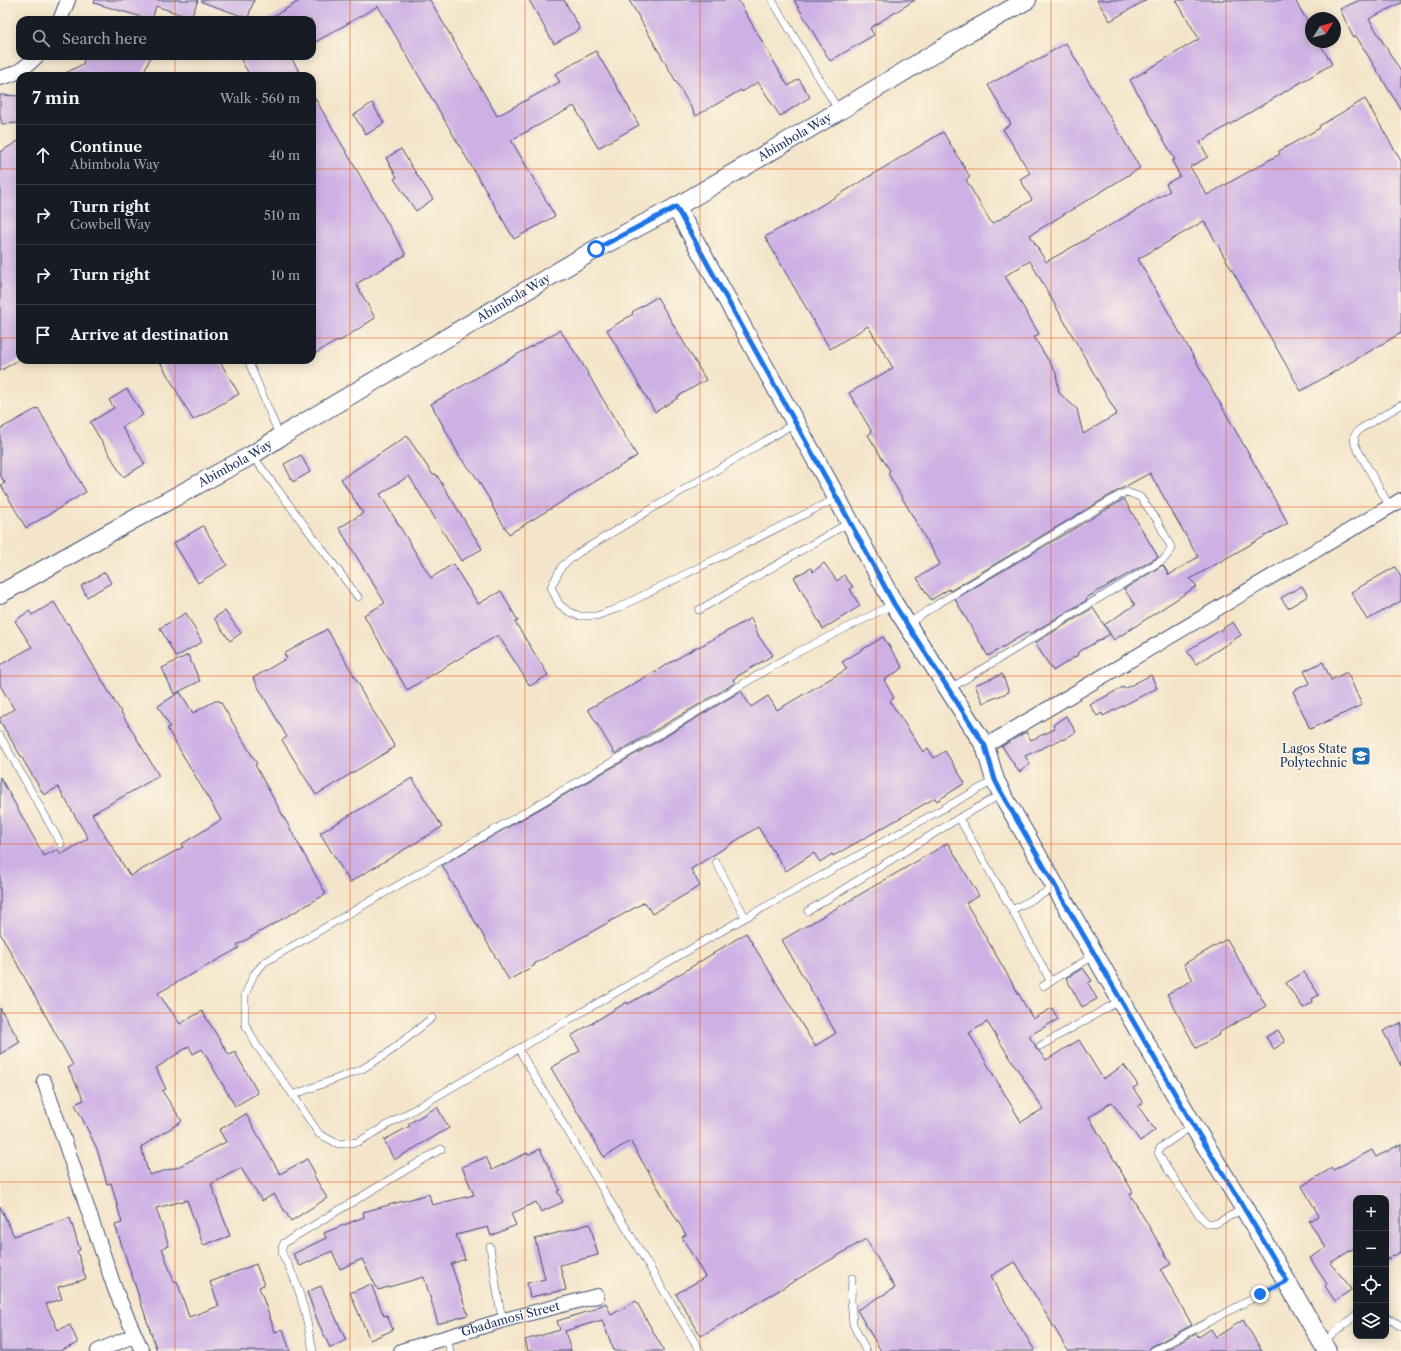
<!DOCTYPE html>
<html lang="en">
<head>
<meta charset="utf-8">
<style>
  body { margin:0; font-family:"Libre Caslon Text",serif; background:#20242c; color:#f1f3f6 }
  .controls { position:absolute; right:12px; bottom:12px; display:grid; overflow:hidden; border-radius:8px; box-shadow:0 2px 10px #0003 }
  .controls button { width:36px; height:36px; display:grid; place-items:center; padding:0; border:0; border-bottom:1px solid #363941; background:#171b24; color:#f1f3f6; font:20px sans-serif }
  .compass { position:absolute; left:1305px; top:12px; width:36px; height:36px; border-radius:50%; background:#171b24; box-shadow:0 2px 10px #0003; rotate:54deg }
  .stop { position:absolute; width:12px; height:12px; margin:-9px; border:3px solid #1a73e8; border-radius:50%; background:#fff }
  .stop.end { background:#1a73e8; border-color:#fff; box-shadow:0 1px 4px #0008 }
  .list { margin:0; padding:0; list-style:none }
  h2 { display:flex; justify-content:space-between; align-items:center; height:52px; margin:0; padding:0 16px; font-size:17px }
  h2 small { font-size:13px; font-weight:400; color:#9ea1a6 }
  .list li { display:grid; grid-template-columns:26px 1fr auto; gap:12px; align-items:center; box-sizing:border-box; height:60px; padding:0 16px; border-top:1px solid #363941 }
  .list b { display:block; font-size:15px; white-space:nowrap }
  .list p { margin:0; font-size:13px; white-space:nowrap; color:#9ea1a6 }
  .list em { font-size:13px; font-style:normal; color:#9ea1a6 }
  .icon { flex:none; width:22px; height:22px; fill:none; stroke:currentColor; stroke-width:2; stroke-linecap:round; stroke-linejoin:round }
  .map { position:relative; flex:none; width:1401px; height:1351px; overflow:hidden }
  .search { position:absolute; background:#171b24; box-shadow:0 2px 10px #0003; left:16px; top:16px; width:300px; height:44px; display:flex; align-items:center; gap:10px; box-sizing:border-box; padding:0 14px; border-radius:12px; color:#9ea1a6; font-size:15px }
  .panel { position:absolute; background:#171b24; box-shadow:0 2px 10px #0003; left:16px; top:72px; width:300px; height:292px; border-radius:12px }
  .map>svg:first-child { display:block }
</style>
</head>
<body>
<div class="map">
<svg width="1401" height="1351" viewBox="0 0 1401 1351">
  <rect width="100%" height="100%" fill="#fcf5e5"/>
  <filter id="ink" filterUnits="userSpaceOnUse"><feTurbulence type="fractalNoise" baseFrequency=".025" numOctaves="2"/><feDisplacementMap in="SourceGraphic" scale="8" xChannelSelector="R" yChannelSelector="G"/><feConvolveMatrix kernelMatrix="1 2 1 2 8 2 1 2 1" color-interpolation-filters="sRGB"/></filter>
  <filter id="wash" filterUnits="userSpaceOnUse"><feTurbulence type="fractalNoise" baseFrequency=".012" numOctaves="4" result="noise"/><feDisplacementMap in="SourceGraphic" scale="16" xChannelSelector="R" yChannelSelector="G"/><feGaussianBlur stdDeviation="0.9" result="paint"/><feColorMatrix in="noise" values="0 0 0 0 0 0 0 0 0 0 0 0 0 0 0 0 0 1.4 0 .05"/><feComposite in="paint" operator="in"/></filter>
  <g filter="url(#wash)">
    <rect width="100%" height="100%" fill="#f4e5ca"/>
    <g id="blocks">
      <path fill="#ceb0e5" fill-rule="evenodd" d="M 95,0 L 198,0 L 191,18 L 156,6 L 152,20 L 94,3 Z
        M 202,0 L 254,0 L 248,18 L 202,2 Z
        M 301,0 L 430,0 L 497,116 L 560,82 L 555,74 L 596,51 L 639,125 L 598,148 L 574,106 L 511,140 L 555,216 L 514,239 L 378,6 L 312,44 L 312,20 L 267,20 Z
        M 529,0 L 564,0 L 580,29 L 554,44 Z
        M 629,0 L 738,0 L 788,86 L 799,79 L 810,97 L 780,116 L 758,82 L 742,92 L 741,90 L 696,116 Z
        M 794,0 L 915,0 L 870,28 L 874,35 L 830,61 Z
        M 1097,0 L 1146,0 L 1110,21 Z
        M 1176,0 L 1295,0 L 1311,28 L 1311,42 L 1319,42 L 1332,64 L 1200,142 L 1208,157 L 1190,167 L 1207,195 L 1280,154 L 1279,151 L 1320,128 L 1319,126 L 1365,99 L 1401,161 L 1401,333 L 1301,391 L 1204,221 L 1138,259 L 1288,523 L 1190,579 L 1197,586 L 1114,640 L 1104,625 L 1135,605 L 1124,589 L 1163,565 L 1169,575 L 1198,557 L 1150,473 L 1117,491 L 950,591 L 949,589 L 931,600 L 917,578 L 940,564 L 888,473 L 890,471 L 868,435 L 872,432 L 849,393 L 893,368 L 868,326 L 830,349 L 765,237 L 791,222 L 792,223 L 943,132 L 970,177 L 966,180 L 992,224 L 1032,200 L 1020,179 L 1030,173 L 1003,129 L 1011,124 L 988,85 L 1031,61 L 1032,63 L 1066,43 L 1140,168 L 1030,235 L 1046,262 L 1170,191 L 1166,184 L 1180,176 L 1172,161 L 1175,160 L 1130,80 L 1199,39 ZM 1030,261 L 1117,414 L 1083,434 L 1077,409 L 1059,393 L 1056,373 L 1034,337 L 1039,334 L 1005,276 Z
        M 1360,0 L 1401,0 L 1401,3 L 1369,19 L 1401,72 L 1401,110 L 1356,36 L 1353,37 L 1340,9 Z
        M 85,56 L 151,56 L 142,76 L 60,76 L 83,64 Z
        M 239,56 L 290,56 L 302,76 L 250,76 Z
        M 312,93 L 406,255 L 356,284 L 375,318 L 340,341 L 339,340 L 312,355 Z
        M 0,95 L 20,96 L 20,123 L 2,124 L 0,116 Z
        M 372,103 L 384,123 L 366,135 L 354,115 Z
        M 20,140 L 20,359 L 0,371 L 0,152 Z
        M 401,149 L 410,164 L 433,199 L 416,211 L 394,179 L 397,177 L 386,158 Z
        M 657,297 L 706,380 L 677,397 L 678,398 L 655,412 L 607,330 L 633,314 L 632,312 Z
        M 560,330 L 582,363 L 595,386 L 637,456 L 509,534 L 492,506 L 493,505 L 474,474 L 459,456 L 451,440 L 431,404 Z
        M 159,360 L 219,360 L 239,394 L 193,420 Z
        M 127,389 L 143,415 L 122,427 L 145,464 L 123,477 L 90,422 L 114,408 L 109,400 Z
        M 38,408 L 86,492 L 26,528 L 1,485 L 5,483 L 0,475 L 0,429 Z
        M 407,436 L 433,475 L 436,474 L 482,549 L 461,561 L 409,476 L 380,494 L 431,578 L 453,564 L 478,604 L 501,591 L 518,621 L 515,622 L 548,675 L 530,686 L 498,635 L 407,690 L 364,615 L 385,603 L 339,528 L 363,513 L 341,479 Z
        M 301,455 L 310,472 L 293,482 L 284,464 Z
        M 1124,499 L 1158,557 L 1086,598 L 1087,600 L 1030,634 L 1028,632 L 988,656 L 955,599 Z
        M 203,526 L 227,565 L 198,583 L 174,543 Z
        M 824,563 L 837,581 L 844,575 L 853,587 L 850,589 L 860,606 L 823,629 L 794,577 L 811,568 L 813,572 Z
        M 1395,567 L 1401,577 L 1401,601 L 1367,620 L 1351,592 Z
        M 105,572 L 111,583 L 87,597 L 81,586 Z
        M 1302,586 L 1308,596 L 1288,608 L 1281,598 Z
        M 54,602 L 67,624 L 68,623 L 159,776 L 92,814 L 130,876 L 183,847 L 182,844 L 221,820 L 167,728 L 170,727 L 158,706 L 180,692 L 193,713 L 215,701 L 220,701 L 257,764 L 255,765 L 326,894 L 237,945 L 239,948 L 158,993 L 180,1024 L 202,1011 L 229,1055 L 235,1052 L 258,1093 L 235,1106 L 202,1049 L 193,1054 L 189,1046 L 156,1068 L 166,1089 L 162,1091 L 182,1121 L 141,1147 L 149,1175 L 178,1167 L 226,1142 L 219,1130 L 246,1114 L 280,1174 L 307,1159 L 315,1173 L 313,1174 L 327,1198 L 291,1221 L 274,1194 L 262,1201 L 241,1168 L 211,1184 L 230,1236 L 203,1245 L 187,1200 L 156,1208 L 169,1246 L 162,1248 L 174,1282 L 177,1281 L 189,1317 L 219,1306 L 210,1282 L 256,1264 L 264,1285 L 259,1287 L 275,1332 L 283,1329 L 290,1351 L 157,1351 L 115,1225 L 122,1223 L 111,1183 L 107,1184 L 97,1149 L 75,1104 L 84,1100 L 68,1068 L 73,1065 L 0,933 L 0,777 L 44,856 L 58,849 L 61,855 L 88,838 L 58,787 L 44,795 L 0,721 L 0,718 L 14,709 L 0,685 L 0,665 L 32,647 L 15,621 L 29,611 L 32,615 Z
        M 1093,608 L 1110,634 L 1077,653 L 1078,655 L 1053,671 L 1035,643 Z
        M 225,611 L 241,633 L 230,641 L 214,618 Z
        M 186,613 L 202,642 L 176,657 L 160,628 Z
        M 751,618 L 759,637 L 773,655 L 733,679 L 735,683 L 615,754 L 588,709 L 623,690 L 699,646 L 699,647 Z
        M 1233,622 L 1241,635 L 1196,664 L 1187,651 Z
        M 327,629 L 361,688 L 360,689 L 395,747 L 316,795 L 282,740 L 287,737 L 253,678 L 287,658 L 284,654 Z
        M 883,637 L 903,668 L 884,680 L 894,698 L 890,701 L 923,752 L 928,749 L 934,758 L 945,751 L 965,783 L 937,801 L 935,798 L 833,856 L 832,854 L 820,862 L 814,853 L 786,871 L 758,827 L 691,869 L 700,886 L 652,914 L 645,902 L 534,964 L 535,965 L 509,980 L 442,865 L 653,744 L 741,691 L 751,707 L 768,696 L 777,710 L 847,669 L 842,662 Z
        M 188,655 L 200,681 L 174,694 L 162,668 Z
        M 1323,662 L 1331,680 L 1347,672 L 1362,705 L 1310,729 L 1293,691 L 1310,683 L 1304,671 Z
        M 1002,674 L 1009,692 L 983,703 L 975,685 Z
        M 1151,675 L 1157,688 L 1103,716 L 1102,713 L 1097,716 L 1090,705 L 1123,687 L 1124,689 Z
        M 1066,716 L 1076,732 L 1063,740 L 1062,739 L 1025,756 L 1030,764 L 1019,772 L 1002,746 L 1026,732 L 1031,740 L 1055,729 L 1053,725 Z
        M 412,778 L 442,827 L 350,882 L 320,833 Z
        M 948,843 L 979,896 L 966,903 L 1033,1019 L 1052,1008 L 1058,1019 L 1029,1036 L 1035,1045 L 1036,1049 L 1039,1051 L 1046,1060 L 1079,1040 L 1103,1079 L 1124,1065 L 1138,1085 L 1133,1088 L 1143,1103 L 1138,1106 L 1155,1130 L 1140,1141 L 1112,1102 L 1089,1117 L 1133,1192 L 1130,1194 L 1171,1264 L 1161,1270 L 1192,1325 L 1151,1347 L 1148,1351 L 1068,1351 L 1016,1263 L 1014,1262 L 991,1276 L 996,1284 L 995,1285 L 1035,1351 L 881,1351 L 857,1310 L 895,1288 L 866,1239 L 701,1336 L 676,1294 L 705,1277 L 682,1237 L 686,1235 L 630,1141 L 604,1157 L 551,1068 L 580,1051 L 571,1036 L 627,1002 L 628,1004 L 685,971 L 746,933 L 815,1046 L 836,1033 L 782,940 ZM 987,1022 L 1043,1109 L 1021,1122 L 969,1033 Z
        M 1227,939 L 1266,1006 L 1218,1033 L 1219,1035 L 1196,1048 L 1167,994 L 1193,980 L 1184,964 Z
        M 1083,968 L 1092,981 L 1088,983 L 1097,999 L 1082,1007 L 1066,978 Z
        M 1304,972 L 1319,995 L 1312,999 L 1313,1002 L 1303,1008 L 1286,983 Z
        M 0,1008 L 20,1042 L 0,1054 Z
        M 1401,1023 L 1401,1066 L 1383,1031 Z
        M 1278,1030 L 1285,1042 L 1274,1049 L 1266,1037 Z
        M 437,1107 L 449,1128 L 394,1160 L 384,1140 L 410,1126 L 408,1124 Z
        M 1401,1144 L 1401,1252 L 1386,1260 L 1386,1198 L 1356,1198 L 1356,1247 L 1330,1263 L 1352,1289 L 1335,1301 L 1325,1286 L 1327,1284 L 1310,1258 L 1326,1248 L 1309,1221 L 1319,1216 L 1302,1186 L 1332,1168 L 1333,1170 L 1372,1150 L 1376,1157 Z
        M 540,1149 L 560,1190 L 557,1191 L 563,1202 L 541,1212 L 536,1202 L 511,1214 L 516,1225 L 491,1236 L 488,1227 L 456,1235 L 465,1259 L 451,1264 L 468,1315 L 438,1324 L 424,1277 L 378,1290 L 362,1259 L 340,1269 L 332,1251 L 300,1266 L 293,1254 L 326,1238 L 324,1233 L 364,1217 L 363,1212 L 429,1194 L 432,1205 L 474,1195 L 462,1167 L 486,1157 L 492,1170 L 527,1153 L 528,1155 Z
        M 0,1206 L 14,1236 L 70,1218 L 80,1250 L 77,1251 L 86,1279 L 58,1287 L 62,1299 L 46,1304 L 58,1330 L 70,1325 L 78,1343 L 60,1351 L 0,1351 Z
        M 590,1224 L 598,1255 L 560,1265 L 566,1290 L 530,1297 L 527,1283 L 545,1279 L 535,1239 Z
        M 371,1284 L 384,1316 L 387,1315 L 393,1330 L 370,1340 L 350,1293 Z
        M 321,1286 L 346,1340 L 330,1348 L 318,1322 L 307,1292 Z
        M 636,1301 L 664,1351 L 614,1351 L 602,1320 L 565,1331 L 571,1351 L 528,1351 L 525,1340 L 560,1330 L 557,1321 L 589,1311 L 606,1303 L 611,1315 Z
        M 1243,1320 L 1262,1351 L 1164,1351 L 1196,1334 L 1199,1337 L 1211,1329 L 1216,1337 Z"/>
    </g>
  </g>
  <g filter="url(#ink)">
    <use href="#blocks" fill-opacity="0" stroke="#3c4a6e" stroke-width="1"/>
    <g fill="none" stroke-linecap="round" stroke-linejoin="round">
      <defs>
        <path id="service" d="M 772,0 L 839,111
          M 248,360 L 280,437
          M 795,423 L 578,553 L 562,566 L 551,587 L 559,604 L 568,611 L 579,616 L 596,616 L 616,609 L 837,498
          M 252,455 L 358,597
          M 1390,507 L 1355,445 L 1354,436 L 1360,429 L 1401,405
          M 894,604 L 788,657 L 650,740 L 265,962 L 254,974 L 245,995 L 245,1024 L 257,1046 L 293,1095 L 319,1134 L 338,1144 L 358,1142 L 732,925 L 995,780
          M 699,610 L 850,522
          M 908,624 L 936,605 L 1120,495 L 1127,492 L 1140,497 L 1157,520 L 1172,549 L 1164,559 L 949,689
          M 0,736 L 61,844
          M 959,818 L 1012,910 L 1051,982
          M 716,862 L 745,917
          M 1012,910 L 1056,887
          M 808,911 L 959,818 L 1002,794
          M 1043,986 L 1095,955
          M 1040,1046 L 1121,1000
          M 519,1050 L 700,1351
          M 293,1095 L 362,1069 L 388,1053 L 432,1018
          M 1193,1125 L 1160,1148 L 1158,1153 L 1168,1170 L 1199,1215 L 1207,1223 L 1215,1224 L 1243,1209
          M 490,1247 L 500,1309 L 504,1320
          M 852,1278 L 851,1300 L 853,1324 L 866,1351
          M 1386,1316 L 1401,1327
          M 447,1338 L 450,1351
          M 1322,1343 L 1356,1315
          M 313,1351 C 308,1325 301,1289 288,1265 C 284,1257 279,1252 284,1243 L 441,1149
          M 1153,1351 L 1286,1281"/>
        <g id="minor">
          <path d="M 60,20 L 68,0"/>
          <path d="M 0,78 C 17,74 25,68 37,56"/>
          <path d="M 985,746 L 1401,500"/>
          <path d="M 44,1081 L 116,1292 L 142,1351"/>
          <path d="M 98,1351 L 135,1335"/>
          <path id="s1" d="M 401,1351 L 504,1320 L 597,1296"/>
        </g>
        <g id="tertiary">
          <path d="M 676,207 L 837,498 L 894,604 L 985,746 L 995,780 L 1002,794 L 1193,1125 L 1244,1208 L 1327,1351"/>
          <path id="s2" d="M 0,594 L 118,528 L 252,455 L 280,437 L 596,249 L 676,207 L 839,111 L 963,36 L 1027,0"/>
        </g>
      </defs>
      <use href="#service" stroke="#3c4a6e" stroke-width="8"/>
      <use href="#minor" stroke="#3c4a6e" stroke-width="16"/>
      <use href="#tertiary" stroke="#3c4a6e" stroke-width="20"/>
      <use href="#service" stroke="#fff" stroke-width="7"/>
      <use href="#minor" stroke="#fff" stroke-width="14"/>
      <use href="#tertiary" stroke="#fff" stroke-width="18"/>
    </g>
  </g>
  <g fill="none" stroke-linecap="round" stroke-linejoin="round" filter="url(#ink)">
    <path stroke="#1a73e8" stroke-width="5" d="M 596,249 L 676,207 L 837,498 L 894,604 L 985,746 L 995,780 L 1002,794 L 1193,1125 L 1244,1208 L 1287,1281 L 1260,1294"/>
  </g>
  <path fill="none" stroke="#de5710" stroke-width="1" stroke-opacity="0.55" d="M 175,0 L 175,20M 350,0 L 350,1351M 525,0 L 525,1351M 700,0 L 700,1351M 876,0 L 876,1351M 1051,0 L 1051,1351M 1226,0 L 1226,1351M 175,56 L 175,76M 0,169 L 20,169M 312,169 L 1401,169M 0,338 L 20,338M 312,338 L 1401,338M 175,360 L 175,1351M 0,507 L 1401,507M 0,676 L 1401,676M 0,844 L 1401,844M 0,1013 L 1401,1013M 0,1182 L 1401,1182"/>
  <defs>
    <symbol id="university-square" viewBox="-11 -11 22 22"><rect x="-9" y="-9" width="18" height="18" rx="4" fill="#1f6fb2" stroke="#fcf5e5"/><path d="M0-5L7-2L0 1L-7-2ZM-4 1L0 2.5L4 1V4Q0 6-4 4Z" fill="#fff"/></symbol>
  </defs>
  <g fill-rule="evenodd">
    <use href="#university-square" x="1350" y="745" width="22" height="22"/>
  </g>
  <g text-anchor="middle" stroke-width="3.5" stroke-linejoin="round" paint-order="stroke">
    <g font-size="12" fill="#1b2f5e" stroke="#fcf5e5">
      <text dy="4" stroke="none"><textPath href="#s2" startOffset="917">Abimbola Way</textPath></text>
      <text dy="4" stroke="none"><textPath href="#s2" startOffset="593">Abimbola Way</textPath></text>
      <text dy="4" stroke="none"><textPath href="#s2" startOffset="269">Abimbola Way</textPath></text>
      <text dy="4" stroke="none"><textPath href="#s1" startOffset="114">Gbadamosi Street</textPath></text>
    </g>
    <g font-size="12" fill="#1b2f5e" stroke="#fcf5e5" text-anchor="end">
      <text x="1347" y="753">Lagos State<tspan x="1347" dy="14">Polytechnic</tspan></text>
    </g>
  </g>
</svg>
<div class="controls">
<button>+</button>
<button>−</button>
<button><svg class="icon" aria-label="locate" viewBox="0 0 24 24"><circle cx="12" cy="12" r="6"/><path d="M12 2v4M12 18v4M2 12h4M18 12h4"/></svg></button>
<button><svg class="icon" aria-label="layers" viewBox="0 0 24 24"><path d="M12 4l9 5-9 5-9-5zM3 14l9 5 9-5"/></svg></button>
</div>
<svg class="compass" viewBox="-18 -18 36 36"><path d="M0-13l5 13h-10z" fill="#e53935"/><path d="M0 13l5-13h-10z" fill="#9ea1a6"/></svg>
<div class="stop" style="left:596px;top:249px"></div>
<div class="stop end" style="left:1260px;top:1294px"></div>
<div class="search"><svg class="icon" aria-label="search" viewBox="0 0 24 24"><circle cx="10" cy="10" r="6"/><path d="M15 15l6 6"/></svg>Search here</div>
<section class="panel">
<h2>7 min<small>Walk · 560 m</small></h2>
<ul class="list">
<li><svg class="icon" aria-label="ahead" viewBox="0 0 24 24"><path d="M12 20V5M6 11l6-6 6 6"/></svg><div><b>Continue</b><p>Abimbola Way</p></div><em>40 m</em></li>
<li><svg class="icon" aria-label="right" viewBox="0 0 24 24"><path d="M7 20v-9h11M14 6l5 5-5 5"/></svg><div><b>Turn right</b><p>Cowbell Way</p></div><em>510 m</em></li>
<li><svg class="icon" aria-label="right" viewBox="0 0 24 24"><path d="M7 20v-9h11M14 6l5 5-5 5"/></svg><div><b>Turn right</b></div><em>10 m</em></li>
<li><svg class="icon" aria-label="arrive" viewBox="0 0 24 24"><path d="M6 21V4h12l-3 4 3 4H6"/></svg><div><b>Arrive at destination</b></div></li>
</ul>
</section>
</div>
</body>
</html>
